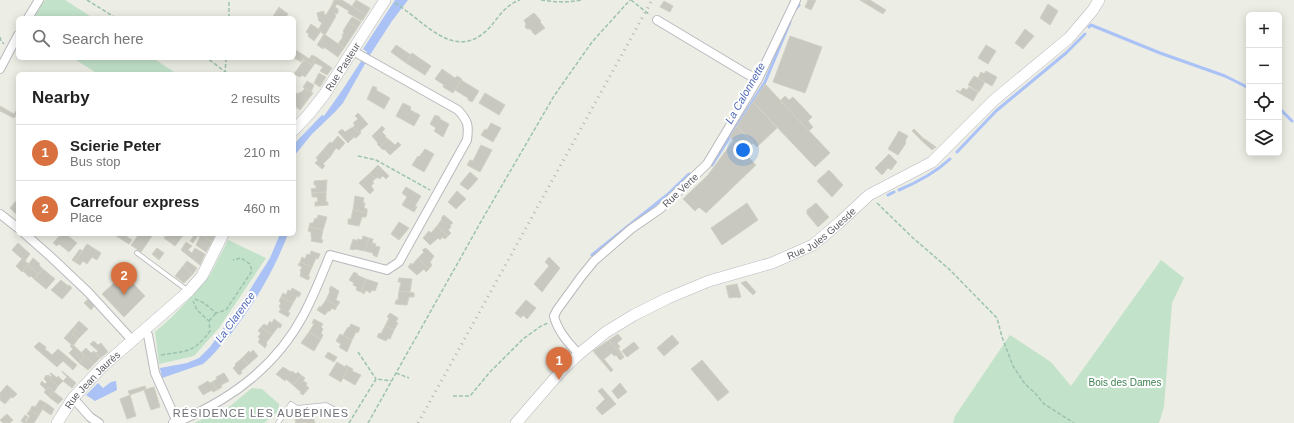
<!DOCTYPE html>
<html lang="en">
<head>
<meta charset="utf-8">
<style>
  body { margin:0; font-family:Helvetica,sans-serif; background:#f2f2f2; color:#222 }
  .controls { position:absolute; right:12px; top:12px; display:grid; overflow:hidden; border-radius:6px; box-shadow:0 2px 10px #0003 }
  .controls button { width:36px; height:36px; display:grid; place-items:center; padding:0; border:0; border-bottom:1px solid #e0e0e0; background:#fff; color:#222; font:20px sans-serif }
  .you { position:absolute; left:743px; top:150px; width:14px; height:14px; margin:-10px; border:3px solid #fff; border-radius:50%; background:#1a73e8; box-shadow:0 0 0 6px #1a73e833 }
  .badge { display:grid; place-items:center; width:26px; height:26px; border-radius:50%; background:#d8713f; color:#fff; font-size:13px; font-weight:700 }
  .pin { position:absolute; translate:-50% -33px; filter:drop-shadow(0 1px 2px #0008) }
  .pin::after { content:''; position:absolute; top:21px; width:14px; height:12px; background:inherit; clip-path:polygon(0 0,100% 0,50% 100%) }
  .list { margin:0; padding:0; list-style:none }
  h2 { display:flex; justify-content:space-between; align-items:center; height:52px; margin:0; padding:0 16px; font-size:17px }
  h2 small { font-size:13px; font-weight:400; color:#767676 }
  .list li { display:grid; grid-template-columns:26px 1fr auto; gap:12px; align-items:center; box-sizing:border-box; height:56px; padding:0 16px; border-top:1px solid #e0e0e0 }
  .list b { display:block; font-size:15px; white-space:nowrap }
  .list p { margin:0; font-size:13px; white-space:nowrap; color:#767676 }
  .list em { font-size:13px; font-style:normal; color:#767676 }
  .icon { flex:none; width:22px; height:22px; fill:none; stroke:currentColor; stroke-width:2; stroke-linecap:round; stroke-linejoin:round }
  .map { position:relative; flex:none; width:1294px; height:423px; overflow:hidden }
  .search { position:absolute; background:#fff; box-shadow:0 2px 10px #0003; left:16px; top:16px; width:280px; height:44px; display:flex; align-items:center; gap:10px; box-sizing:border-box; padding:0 14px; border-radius:6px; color:#767676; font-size:15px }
  .panel { position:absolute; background:#fff; box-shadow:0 2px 10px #0003; left:16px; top:72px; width:280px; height:164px; border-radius:6px }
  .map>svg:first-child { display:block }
</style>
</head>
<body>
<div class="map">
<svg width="1294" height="423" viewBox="0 0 1294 423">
  <rect width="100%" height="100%" fill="#ecede4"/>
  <path fill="#c2e2ca" d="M 45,0 L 65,0 L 93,18 L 33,18 Z
    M 73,58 L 153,58 L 177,74 L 98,74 Z
    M 228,240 L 266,258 L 219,328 L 194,356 L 159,364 L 155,332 L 172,317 L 191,297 L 210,275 Z
    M 1161,260 L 1184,278 L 1172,303 L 1164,407 L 1159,423 L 953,423 L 955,416 L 1010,335 L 1051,362 L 1071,386 Z
    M 252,388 L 262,389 L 279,404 L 279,411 L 264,423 L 194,423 L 229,407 Z"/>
  <path fill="#aac2f6" d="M 395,0 L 408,0 L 392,21 L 370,55 L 343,103 L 335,112 L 312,134 L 294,156 L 294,144 L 322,115 L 324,116 L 343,89 L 367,52 L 363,49 Z
    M 280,234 L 288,234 C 274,271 254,304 230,335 C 223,343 211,358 203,364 C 201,365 199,365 197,366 C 185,370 174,374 162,378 L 160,368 L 187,363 L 199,358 L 210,347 L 246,296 L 270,258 Z
    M 116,381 L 117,390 L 95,401 L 86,395 L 98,383 L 103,388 L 111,382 Z"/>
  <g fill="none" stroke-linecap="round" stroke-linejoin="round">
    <path stroke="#aac2f6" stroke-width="3" d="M 794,11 L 799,5
      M 1089,27 L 1091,25 L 1160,53 L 1225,76 L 1249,88
      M 1279,108 L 1292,121
      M 957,152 L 996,111 L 1066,53 L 1085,34
      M 712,165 L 765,82 L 790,22
      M 899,190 C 918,182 935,173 950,159
      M 888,195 L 894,192
      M 592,255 L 667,195 L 689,174"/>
  </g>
  <path fill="#c8c7c0" stroke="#d1d0c3" d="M 334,0 L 342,0 L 366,15 L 362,21 L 348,13 L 349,11 L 337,4 L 335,7 L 332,5 Z
    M 356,0 L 370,8 L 366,15 L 352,6 Z
    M 808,0 L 816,0 L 811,10 L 805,7 Z
    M 860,0 L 870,0 L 886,10 L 883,14 Z
    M 664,1 L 673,6 L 670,12 L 660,7 Z
    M 1048,4 L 1058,11 L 1050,25 L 1040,18 Z
    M 332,5 L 338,9 L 338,12 L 337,14 L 335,13 L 335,15 L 336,16 L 325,35 L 318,30 L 322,23 L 319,21 L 317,13 L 324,11 L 324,14 L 326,15 Z
    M 279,7 L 288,14 L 285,18 L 272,18 Z
    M 534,13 L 541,21 L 540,22 L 545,28 L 535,35 L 530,29 L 527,29 L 525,27 L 526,24 L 524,20 Z
    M 352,17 L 361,22 L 358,27 L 348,23 Z
    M 348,23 L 358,27 L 344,48 L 338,44 L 343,37 L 342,36 L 344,32 L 343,31 Z
    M 311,24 L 321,31 L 314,41 L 308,36 L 309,34 L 306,32 Z
    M 1025,29 L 1034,36 L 1023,49 L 1015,43 Z
    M 324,34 L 344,48 L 338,57 L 324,47 L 323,49 L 317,45 Z
    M 790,36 L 822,47 L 805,93 L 773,82 Z
    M 396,45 L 411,55 L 406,63 L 391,52 Z
    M 986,45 L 996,51 L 988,64 L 978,58 Z
    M 294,49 L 305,56 L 301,62 L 294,58 Z
    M 412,53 L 431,66 L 425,75 L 406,63 Z
    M 312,55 L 316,57 L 311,65 L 303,59 L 305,56 L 309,59 Z
    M 316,57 L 332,68 L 327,75 L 320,71 L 323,67 L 315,63 L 313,66 L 311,65 Z
    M 304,60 L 313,66 L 305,77 L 302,75 L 300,77 L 294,74 Z
    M 442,69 L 455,78 L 457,76 L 462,79 L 453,93 L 443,87 L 444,85 L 435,79 Z
    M 986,71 L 997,77 L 992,86 L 978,78 L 981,72 L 984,74 Z
    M 319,73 L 326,77 L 320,87 L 314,83 Z
    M 974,76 L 985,82 L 979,92 L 968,85 Z
    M 461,80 L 479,91 L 472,102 L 468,100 L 468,98 L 455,90 Z
    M 307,81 L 314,85 L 311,92 L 303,87 Z
    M 765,84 L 830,153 L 815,167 L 753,102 Z
    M 373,86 L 377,88 L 376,90 L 390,98 L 384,109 L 367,99 Z
    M 969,87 L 978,92 L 973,101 L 956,91 L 957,90 L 960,92 L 963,88 L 967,90 Z
    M 305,88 L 313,93 L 300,110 L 294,105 L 294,92 L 298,94 L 300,92 L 302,92 Z
    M 485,93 L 505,105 L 499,115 L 479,103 Z
    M 785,96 L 789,100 L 793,97 L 812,117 L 808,121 L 813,127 L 809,131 L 780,101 Z
    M 753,102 L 777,128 L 757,147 L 737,126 Z
    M 403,103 L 411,107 L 410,110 L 420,115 L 414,126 L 396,116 Z
    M 0,106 L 14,114 L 18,108 L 18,112 L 14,118 L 0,111 Z
    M 358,113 L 368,124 L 360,131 L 361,132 L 360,134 L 353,127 L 355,125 L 353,123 L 358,119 L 355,116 Z
    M 435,115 L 440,117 L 440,119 L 449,124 L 443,137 L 434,131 L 436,128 L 430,124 Z
    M 491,123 L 501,128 L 493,142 L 481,135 L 485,129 L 487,130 Z
    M 382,126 L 385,129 L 382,132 L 386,136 L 385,137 L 388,139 L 380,147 L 377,144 L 378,143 L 372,136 Z
    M 737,126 L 753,143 L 744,152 L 730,137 Z
    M 353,127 L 360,134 L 356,138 L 354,137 L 348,143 L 338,132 L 342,129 L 345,132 Z
    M 914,129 L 923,138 L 921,140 L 912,131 Z
    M 899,131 L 908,136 L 905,141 L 906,143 L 898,155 L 888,149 Z
    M 338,136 L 345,143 L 339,150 L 336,148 L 330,157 L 323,150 L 330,142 L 332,143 Z
    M 923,138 L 936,147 L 932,150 L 921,140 Z
    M 388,139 L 395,145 L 398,142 L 401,145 L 390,155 L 384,149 L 383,150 L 380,147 Z
    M 733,141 L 756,165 L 706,213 L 699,207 L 695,211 L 683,199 L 708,175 Z
    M 481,145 L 492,150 L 480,172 L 467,165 L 470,160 L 473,161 Z
    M 425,149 L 434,154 L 424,172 L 412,165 L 418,156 L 419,157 Z
    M 323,150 L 330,157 L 323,164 L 325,166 L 322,169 L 315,163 L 318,160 L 316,158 Z
    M 889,154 L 897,162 L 891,170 L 888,168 L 882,175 L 875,168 Z
    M 378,165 L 389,176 L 386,179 L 383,176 L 379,179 L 378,177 L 375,179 L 370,173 Z
    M 829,170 L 843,185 L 832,197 L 817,181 Z
    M 470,172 L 478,179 L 468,190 L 460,184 Z
    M 370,173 L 375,179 L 372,182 L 374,183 L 371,186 L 374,190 L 370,194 L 359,183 Z
    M 327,180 L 326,192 L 312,193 L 311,189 L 316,188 L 316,185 L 314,185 L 314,181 Z
    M 406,187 L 421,196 L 415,206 L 417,207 L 414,212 L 402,205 L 407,197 L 402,193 Z
    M 457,191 L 466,199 L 456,209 L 448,202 Z
    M 326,192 L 326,202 L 328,202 L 328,205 L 315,206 L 315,202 L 318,202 L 317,197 L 312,197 L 312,193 Z
    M 355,196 L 364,198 L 363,202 L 365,203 L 364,208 L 367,209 L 367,213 L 353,210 Z
    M 18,199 L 18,215 L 17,215 L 10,208 Z
    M 747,203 L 758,220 L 722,245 L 711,228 Z
    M 816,203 L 829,217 L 818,227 L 807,214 L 807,210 Z
    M 353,210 L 367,213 L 366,217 L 362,217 L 359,226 L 348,224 L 348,219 L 351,219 Z
    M 318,215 L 327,217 L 323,230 L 309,227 L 310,223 L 313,223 L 315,218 L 317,219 Z
    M 444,215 L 453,223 L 450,225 L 451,227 L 448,230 L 451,233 L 448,236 L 437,226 L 442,219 L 441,218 Z
    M 399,222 L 409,228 L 399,240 L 391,234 Z
    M 437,226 L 448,236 L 445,239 L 442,237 L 440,240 L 438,238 L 430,245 L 423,238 L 429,231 L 431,233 Z
    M 309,227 L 323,230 L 321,239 L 323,240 L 322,243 L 311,241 L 312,237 L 311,237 L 311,232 L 308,231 Z
    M 61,234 L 68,234 L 67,235 L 77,243 L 69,252 L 59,244 L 57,246 L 53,243 Z
    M 113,234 L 123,234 L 132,240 L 129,244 Z
    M 139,234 L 150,234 L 152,236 L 141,252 L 131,245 Z
    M 167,234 L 184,234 L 175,246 L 164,238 Z
    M 195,234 L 200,234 L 212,242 L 206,252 L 196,245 L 200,237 L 198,235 L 193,243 L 190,241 Z
    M 200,234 L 213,234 L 215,235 L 212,242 Z
    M 363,236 L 369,238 L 365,251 L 355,249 L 354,250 L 350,249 L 353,239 L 357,241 L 357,239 L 362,240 Z
    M 369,238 L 373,239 L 372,243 L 376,244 L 375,246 L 380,247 L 377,257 L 373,255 L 373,253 L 365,251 Z
    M 186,242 L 192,246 L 188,250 L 192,253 L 195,248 L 205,254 L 200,265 L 181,250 Z
    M 18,243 L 30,254 L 25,261 L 29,264 L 22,272 L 16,266 L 22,259 L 12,250 Z
    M 87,244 L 101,253 L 97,260 L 92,257 L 87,264 L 83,261 L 80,265 L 75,262 Z
    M 157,248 L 164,253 L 159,260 L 152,254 Z
    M 426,248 L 434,256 L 430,262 L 432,265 L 429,269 L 418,258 L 424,252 L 422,250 Z
    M 80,249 L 82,251 L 75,262 L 72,260 Z
    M 311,251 L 320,254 L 318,259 L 316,258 L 312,267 L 300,262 L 302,257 L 305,259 L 307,254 L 310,255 Z
    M 549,257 L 560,268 L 542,292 L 534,284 L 549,266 L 545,262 Z
    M 33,258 L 40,264 L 39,265 L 43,269 L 38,274 L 28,265 Z
    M 418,258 L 429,269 L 426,272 L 424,269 L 417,275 L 408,267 L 411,263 L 412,265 Z
    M 187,261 L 197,268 L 193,274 L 183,266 Z
    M 300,262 L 312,267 L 308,276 L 310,277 L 308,280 L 300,276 L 301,272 L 300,271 L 302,267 L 298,265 Z
    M 28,265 L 38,274 L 34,279 L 31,276 L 29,277 L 23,271 Z
    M 183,266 L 193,274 L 184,283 L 175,276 Z
    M 43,269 L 55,279 L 46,289 L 34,279 Z
    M 354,272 L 358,274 L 357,275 L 366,279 L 361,292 L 356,290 L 357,287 L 353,285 L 354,283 L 349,280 Z
    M 124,274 L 145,296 L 124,317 L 102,294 Z
    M 399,278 L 412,279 L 410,292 L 399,291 L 401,282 L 398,282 Z
    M 366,279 L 378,283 L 375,291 L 372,290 L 370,293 L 366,290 L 364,294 L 361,292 Z
    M 61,280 L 68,286 L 69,285 L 72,288 L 62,299 L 51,290 Z
    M 746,281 L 756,292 L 753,295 L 741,283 Z
    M 737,284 L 741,297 L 738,298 L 737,297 L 729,298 L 726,286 Z
    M 331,286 L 339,291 L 336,300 L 340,302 L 337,306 L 326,300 L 330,291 L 329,290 Z
    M 292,288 L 301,293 L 299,297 L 297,296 L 293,303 L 281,297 L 283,293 L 286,295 L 288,290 L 291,291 Z
    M 399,291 L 414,293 L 414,297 L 409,297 L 407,305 L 395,304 L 396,300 L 398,300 Z
    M 281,297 L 293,303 L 288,312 L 290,313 L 288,317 L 279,312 L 281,308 L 279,307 L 281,303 L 279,301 Z
    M 88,299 L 95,305 L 91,310 L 84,303 Z
    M 326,300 L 337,306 L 335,310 L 332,308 L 330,311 L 328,311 L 325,315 L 317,310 L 320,306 L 321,307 Z
    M 526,300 L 536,308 L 527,319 L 523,315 L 521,318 L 515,313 Z
    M 390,313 L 398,318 L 396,322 L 398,323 L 394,330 L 385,326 L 389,318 L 387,317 Z
    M 274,319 L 282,325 L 280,328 L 278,327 L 272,335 L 261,327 L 264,324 L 267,326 L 270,321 L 272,323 Z
    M 314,319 L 323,324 L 321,327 L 323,329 L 321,333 L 323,335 L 321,339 L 309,332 L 314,324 L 312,323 Z
    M 79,321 L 88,329 L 78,339 L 72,334 L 76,330 L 73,328 Z
    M 351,324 L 360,328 L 358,333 L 356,332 L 352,340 L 343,335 L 348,327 L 349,328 Z
    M 385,326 L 394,330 L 390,339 L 388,338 L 386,341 L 377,337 L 379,333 L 381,334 Z
    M 261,327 L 272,335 L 266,343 L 267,344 L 265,348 L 258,342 L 260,339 L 258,337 L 261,333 L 258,331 Z
    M 73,328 L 76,330 L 72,334 L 78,339 L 73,346 L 64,338 Z
    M 309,332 L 321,339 L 314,351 L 301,343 Z
    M 340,334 L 352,340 L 347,352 L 339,347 L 341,344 L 336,341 Z
    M 618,334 L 622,339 L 617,343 L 620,347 L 618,348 L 624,357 L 623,358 L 609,340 Z
    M 672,335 L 679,343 L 664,356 L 657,348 Z
    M 609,340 L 623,358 L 620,360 L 616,355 L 614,356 L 612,353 L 604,359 L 613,370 L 611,372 L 593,351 Z
    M 94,341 L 98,345 L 101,343 L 108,352 L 100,358 L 96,353 L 98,351 L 90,344 Z
    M 39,342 L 46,347 L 45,349 L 52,355 L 58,349 L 77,365 L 73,370 L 63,361 L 57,367 L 34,347 Z
    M 634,342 L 639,348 L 627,357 L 622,351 Z
    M 72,344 L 85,356 L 79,363 L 69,353 L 73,349 L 70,346 Z
    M 86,348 L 91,353 L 94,351 L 100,358 L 94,364 L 81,353 Z
    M 253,350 L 258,356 L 248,365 L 242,358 L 249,351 L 250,353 Z
    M 328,352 L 337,357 L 334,362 L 325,357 Z
    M 85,356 L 94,364 L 88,370 L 79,363 Z
    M 242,358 L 248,365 L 241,371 L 242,373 L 239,375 L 233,368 L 236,365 L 235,364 Z
    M 702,360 L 729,392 L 718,401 L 691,369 Z
    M 337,362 L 345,367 L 346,365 L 349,367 L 341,382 L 329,375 Z
    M 283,367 L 291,372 L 292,371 L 296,374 L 298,372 L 301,375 L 293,385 L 286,379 L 285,381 L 276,374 Z
    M 349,367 L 353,369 L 352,371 L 361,375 L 355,385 L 343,378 Z
    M 62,371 L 76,383 L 72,388 L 63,381 L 67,377 L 62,372 Z
    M 51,373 L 57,378 L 58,376 L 63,381 L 58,386 L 47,376 L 48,375 L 51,377 L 52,376 L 50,374 Z
    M 224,373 L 229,381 L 221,385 L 222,387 L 217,390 L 212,382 L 217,379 L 216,377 Z
    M 46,375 L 58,386 L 54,392 L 49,387 L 46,390 L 40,384 L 42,381 L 45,384 L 47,382 L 44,379 Z
    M 301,375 L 305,378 L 303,381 L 307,383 L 306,385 L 309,388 L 303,395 L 300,393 L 301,392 L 293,385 Z
    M 208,381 L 209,383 L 212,382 L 217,390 L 213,392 L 212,390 L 203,395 L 198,387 Z
    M 620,383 L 627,392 L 618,399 L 612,391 Z
    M 7,385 L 17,394 L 13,398 L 11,397 L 5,404 L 0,400 L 0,393 Z
    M 145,386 L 146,389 L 130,395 L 128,391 Z
    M 49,387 L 54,392 L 49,397 L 44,392 Z
    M 154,387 L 160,407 L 151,410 L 144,390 Z
    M 602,388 L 616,404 L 602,415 L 596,408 L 605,399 L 598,391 Z
    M 54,392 L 63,399 L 58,404 L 49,397 Z
    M 130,395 L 136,416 L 127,419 L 120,399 Z
    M 40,400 L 46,403 L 39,415 L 30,410 L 32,406 L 35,407 Z
    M 46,403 L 54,409 L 51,415 L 42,409 Z
    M 30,410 L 39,415 L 34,423 L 24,423 L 21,421 L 25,415 L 28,417 L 25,421 L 26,422 L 30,416 L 27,414 Z
    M 7,414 L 13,420 L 10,423 L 3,423 L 0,420 Z
    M 313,417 L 315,423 L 296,423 L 295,419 Z"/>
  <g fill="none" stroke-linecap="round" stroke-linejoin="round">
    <defs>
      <path id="lane" d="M 137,253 L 187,290
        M 278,423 L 291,404 L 297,408 L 326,405 L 341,413"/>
      <path id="street" d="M 28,18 L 39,0
        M 657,20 L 747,74 L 758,79
        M 0,69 L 18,35
        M 0,214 L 18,228
        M 25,234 L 51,257 L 88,292 L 132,340
        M 143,331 L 148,335 L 155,373 L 177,422 L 173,423
        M 579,354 C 569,344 557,330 554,316 L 557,310 L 581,277 L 594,261 L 631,229 L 660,209 L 707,164 L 758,79 L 796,0
        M 73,398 L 90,417 L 99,423
        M 177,422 C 231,400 276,367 304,314 C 314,295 322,275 330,255 L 387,270 L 399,262 L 467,140 C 469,125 468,121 458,110 L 353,51"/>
      <g id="secondary">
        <path id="s1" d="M 294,130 L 309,114 L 324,95 L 385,0"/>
        <path id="s2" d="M 57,423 L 73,398 L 103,366 L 189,291 L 202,276 L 223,234"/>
        <path id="s3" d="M 516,423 L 562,370 L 579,354 L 606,332 L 634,315 L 668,298 L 709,281 L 772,263 L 813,245 L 840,222 L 869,195 L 932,162 L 994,100 L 1069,38 L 1093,10 L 1099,0"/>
      </g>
    </defs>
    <use href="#lane" stroke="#b9b9be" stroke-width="5.5"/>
    <use href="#street" stroke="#b9b9be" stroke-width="10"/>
    <use href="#secondary" stroke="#b9bac0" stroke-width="12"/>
    <path stroke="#9cc2b0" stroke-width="1.5" stroke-dasharray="4 2" stroke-linecap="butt" d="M 87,0 L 116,18
      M 541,0 C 555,2 567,3 581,0
      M 631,0 L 650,15
      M 395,3 C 426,22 456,65 491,26 C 499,16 507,4 520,0
      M 229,18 L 229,0
      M 0,37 L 1,41 L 4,44
      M 204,58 L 207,58 L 228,74
      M 225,74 L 226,58
      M 358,156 L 376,160 L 430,190
      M 877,203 L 913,238 L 949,269 L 997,318 L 1002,337 L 1013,366 L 1025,384 L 1035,393 L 1044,404 L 1074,423
      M 195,299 L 204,303 L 216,313 L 226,310 L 252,271 L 250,264 L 241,258 L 233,260
      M 209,321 L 216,313
      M 358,352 L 376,379
      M 161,355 C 186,351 194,353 210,331 L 209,321 L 197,310 L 193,301
      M 396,373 L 409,378
      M 453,396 L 470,396 L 490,372 L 523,339 L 541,326 L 548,323
      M 349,423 L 376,379 L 392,381
      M 368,423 L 483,218 L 554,96 L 592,42 L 630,0"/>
    <use href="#lane" stroke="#fff" stroke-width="4"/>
    <use href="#street" stroke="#fff" stroke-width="8"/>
    <use href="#secondary" stroke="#fff" stroke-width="11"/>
    <path stroke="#b6b6b7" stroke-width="3" stroke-dasharray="1 5" stroke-linecap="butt" d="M 418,423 L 652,0"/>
  </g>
  <g text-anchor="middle" stroke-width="4" stroke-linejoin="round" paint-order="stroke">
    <g font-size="10" fill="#5c5d63" stroke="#fff">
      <text dy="4" stroke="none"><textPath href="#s1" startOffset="80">Rue Pasteur</textPath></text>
      <text transform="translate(680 190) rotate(-43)" y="4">Rue Verte</text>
      <text dy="4" stroke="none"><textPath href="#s3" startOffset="367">Rue Jules Guesde</textPath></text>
      <text dy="4" stroke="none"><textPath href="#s2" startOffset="56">Rue Jean Jaurès</textPath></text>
    </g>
    <g font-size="10" fill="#3d8051" stroke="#fff">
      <text x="1125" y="386">Bois des Dames</text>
    </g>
    <g font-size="11" font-style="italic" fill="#4f68b7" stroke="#fff">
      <text transform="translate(745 93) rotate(-60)" y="4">La Calonnette</text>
      <text transform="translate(235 317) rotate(-54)" y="4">La Clarence</text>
    </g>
    <g font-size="11" letter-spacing="1" fill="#6d6f75" stroke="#fff">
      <text x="261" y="417">RÉSIDENCE LES AUBÉPINES</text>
    </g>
  </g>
</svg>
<div class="controls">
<button>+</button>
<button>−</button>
<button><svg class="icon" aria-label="locate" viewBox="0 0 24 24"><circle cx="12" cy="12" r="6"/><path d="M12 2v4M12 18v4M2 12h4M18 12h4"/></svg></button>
<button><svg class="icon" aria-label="layers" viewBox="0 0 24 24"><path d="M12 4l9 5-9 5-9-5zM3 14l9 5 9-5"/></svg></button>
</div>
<div class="you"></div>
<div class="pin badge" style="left:559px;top:380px">1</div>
<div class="pin badge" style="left:124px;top:295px">2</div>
<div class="search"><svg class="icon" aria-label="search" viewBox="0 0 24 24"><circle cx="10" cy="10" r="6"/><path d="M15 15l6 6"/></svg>Search here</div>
<section class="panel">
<h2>Nearby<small>2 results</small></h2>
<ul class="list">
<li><span class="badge">1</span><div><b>Scierie Peter</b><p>Bus stop</p></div><em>210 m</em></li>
<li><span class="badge">2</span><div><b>Carrefour express</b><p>Place</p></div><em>460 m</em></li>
</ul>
</section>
</div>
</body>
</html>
